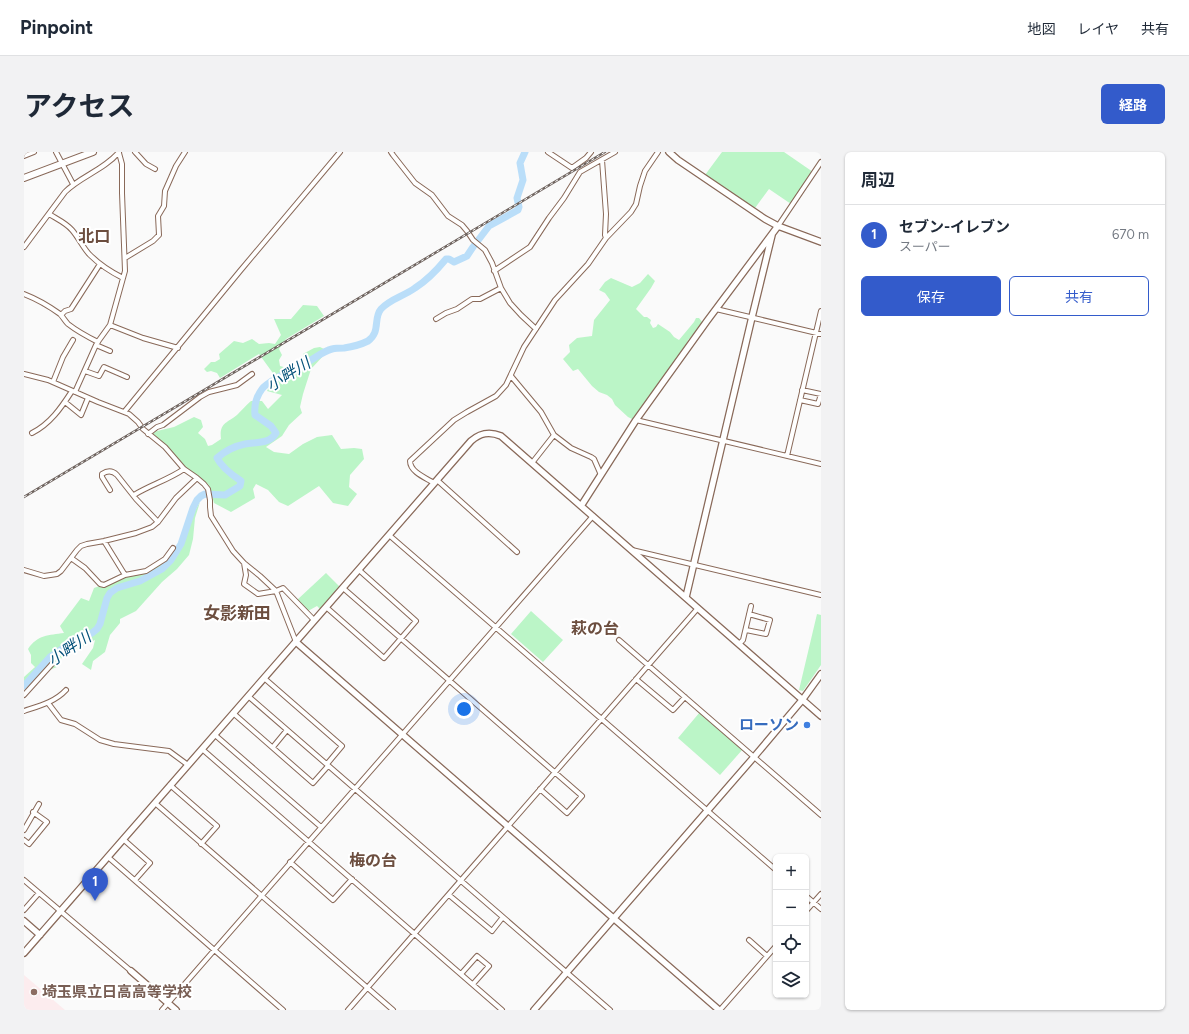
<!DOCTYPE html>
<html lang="ja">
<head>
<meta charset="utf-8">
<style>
  body { margin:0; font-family:Figtree,"Noto Sans JP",sans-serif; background:#f2f2f3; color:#1f2937 }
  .controls { position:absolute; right:12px; bottom:12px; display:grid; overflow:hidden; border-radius:6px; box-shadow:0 1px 3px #0004 }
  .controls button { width:36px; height:36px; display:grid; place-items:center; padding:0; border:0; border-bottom:1px solid #e0e1e3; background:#fff; color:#1f2937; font:20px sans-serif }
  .you { position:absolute; left:440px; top:557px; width:14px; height:14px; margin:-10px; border:3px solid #fff; border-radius:50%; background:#1a73e8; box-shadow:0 0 0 6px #1a73e833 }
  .badge { display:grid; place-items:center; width:26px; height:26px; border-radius:50%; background:#335bcb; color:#fff; font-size:13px; font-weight:700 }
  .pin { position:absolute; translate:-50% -33px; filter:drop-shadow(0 1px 2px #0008) }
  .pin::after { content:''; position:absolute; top:21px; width:14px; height:12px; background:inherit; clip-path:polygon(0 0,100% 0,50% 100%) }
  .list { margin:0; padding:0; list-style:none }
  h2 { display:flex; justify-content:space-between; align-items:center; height:52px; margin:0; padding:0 16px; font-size:17px }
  h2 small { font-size:13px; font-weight:400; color:#747a83 }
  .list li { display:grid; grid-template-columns:26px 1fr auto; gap:12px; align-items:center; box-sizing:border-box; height:60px; padding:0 16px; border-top:1px solid #e0e1e3 }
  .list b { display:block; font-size:15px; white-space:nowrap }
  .list p { margin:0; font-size:13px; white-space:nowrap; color:#747a83 }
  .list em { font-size:13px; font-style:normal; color:#747a83 }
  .actions { display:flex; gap:8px; padding:12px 16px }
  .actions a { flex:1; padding:9px 0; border:1px solid #335bcb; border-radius:6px; text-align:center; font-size:14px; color:#335bcb }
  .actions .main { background:#335bcb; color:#fff }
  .icon { flex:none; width:22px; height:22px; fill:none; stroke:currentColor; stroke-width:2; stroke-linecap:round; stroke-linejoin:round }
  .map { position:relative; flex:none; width:797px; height:858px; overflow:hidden; border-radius:6px }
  header { display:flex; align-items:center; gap:24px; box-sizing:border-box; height:56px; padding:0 20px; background:#fff; border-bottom:1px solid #e0e1e3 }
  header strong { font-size:19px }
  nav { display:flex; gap:22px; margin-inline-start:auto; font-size:14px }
  .intro { display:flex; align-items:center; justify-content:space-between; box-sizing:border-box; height:96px; padding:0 24px }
  h1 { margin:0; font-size:28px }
  .button { padding:10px 18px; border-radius:6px; background:#335bcb; color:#fff; font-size:14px; font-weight:700 }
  main { display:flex; gap:24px; padding:0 24px }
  aside { flex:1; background:#fff; border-radius:6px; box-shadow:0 1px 3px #0004 }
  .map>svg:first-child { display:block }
</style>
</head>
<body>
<header>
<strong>Pinpoint</strong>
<nav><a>地図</a><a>レイヤ</a><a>共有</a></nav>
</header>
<div class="intro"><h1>アクセス</h1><a class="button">経路</a></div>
<main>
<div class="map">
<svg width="797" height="858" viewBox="0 0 797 858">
  <rect width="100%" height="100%" fill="#fafafa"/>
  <path fill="#fcecee" d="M 0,823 L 41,858 L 0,858 Z"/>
  <path fill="#bbf5c7" d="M 698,0 L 760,0 L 789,20 L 767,52 L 745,37 L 731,56 L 681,23 Z
    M 624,122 L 631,129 L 627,136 L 612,157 L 620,165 L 623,165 L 627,168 L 626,171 L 629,176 L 632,175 L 634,172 L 646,180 L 650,185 L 655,188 L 670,170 L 672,166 L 675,166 L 679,171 L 672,180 L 664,188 L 661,197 L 608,267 L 604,265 L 591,253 L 588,247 L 583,243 L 575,240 L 568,234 L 554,217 L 549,219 L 539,207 L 546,200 L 545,193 L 553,186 L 568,184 L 570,168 L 586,148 L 581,141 L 575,138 L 581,130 L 587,126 L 608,135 L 616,131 Z
    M 279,153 L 293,154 L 300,164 L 262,187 L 255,197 L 258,203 L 255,208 L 256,214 L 263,216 L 279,207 L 279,202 L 290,196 L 296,195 L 300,197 L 301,202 L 287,217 L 279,242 L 276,255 L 278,261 L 265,273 L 258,284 L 242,295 L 250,300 L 265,302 L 279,292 L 293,285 L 308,283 L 317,297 L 330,296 L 338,297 L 340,307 L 326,323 L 325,335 L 333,342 L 324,354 L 309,351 L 295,334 L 264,354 L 255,350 L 244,338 L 232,332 L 229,337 L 231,346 L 207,360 L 190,351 L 185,333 L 174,324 L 160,316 L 128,282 L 133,279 L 150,275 L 170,265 L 177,268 L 179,275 L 174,281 L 181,287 L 184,294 L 188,293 L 197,287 C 195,271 203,271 213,263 C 218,258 222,253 227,249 L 238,249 L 244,257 L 258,243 L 243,239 L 251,224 L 235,202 L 196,226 L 193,221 L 187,219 L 183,220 L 180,217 L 187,210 L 191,210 L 196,207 L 195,202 L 210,189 L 219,191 L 228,187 L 235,192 L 245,191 L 251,192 L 257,183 L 250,167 L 267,167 Z
    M 176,350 L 171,366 L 169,387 L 165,403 L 153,417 L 138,430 L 112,459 L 96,467 L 96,471 L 86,483 L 81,500 L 69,509 L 67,518 L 58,512 L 69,496 L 71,488 L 39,503 L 33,515 L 15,522 L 0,537 L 0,525 L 11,515 L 7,511 L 7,503 L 4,497 C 13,483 25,483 40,481 L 36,474 L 57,446 L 65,449 L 70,436 L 102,424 L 123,421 L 144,408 L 163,379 L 169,362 Z
    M 302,421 L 316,435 L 296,457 L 293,454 L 284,459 L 273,448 Z
    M 507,459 L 539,488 L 519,510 L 487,482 Z
    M 793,462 L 797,463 L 797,513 L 779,539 L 775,538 Z
    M 676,560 L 719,597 L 696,623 L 654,586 Z"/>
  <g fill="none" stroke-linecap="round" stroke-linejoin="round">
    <path stroke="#badef9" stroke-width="7" d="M 0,534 L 26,505 L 47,491 L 68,481 L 73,477 L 76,472 L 83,446 L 86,441 L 93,436 L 116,429 L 138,417 L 147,408 L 157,392 L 169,356 L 173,348 L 177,344 L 181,342 L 201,343 L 216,334 L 217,329 C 208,323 198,316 193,306 C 201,299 211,294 221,292 C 232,290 246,292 252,281 L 247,274 L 231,263 C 230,254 232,245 238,237 C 245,228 275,214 287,208 C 294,204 300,199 308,197 C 312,196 316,196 320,196 C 327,195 338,192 344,189 C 357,180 349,166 357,157 C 366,147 380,144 391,136 C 402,129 413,118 422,107 L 425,107 L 430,110 L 443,104 L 449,95 L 465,74 L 494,58 L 495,55 L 493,46 L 499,28 L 496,11 L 501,0"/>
    <defs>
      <path id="street" d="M 32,0 L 49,32
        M 111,0 L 122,12 L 131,17
        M 367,0 L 369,3 L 391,31 L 408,43 L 424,64 L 438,73 L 443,79 L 449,88 L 461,98 L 468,111 L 477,136 L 486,151 L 497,163 L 512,177
        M 524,0 L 548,16 L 562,6 L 567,0
        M 95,1 L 98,12 L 98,41 L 101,119 L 86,173 L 119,186 L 154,196
        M 0,4 L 10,0
        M 578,8 L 582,62 L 581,83 L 582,86
        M 25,62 C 33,67 42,71 48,78 C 55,86 59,96 66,103 C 76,113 87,120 99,126
        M 754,74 L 797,10
        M 0,95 L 41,40 C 57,24 80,18 95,0
        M 101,106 L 129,89 L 135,83 L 134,64 L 140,54 L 141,39 L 152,14 L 161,0
        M 470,119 L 506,95 L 525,66 L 540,46 L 556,20 L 591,0
        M 0,142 C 13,147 25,154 36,162 C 39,165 41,169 44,172 C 53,179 64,185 74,190
        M 692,157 L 797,182
        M 37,163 L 41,159 L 47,157 L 76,112
        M 412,167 L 422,161 L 433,157 L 448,147 L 456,147 L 477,136
        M 73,191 L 86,173
        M 61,219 L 75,224 L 80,215 L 103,225
        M 0,222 L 24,228 L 74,250 L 105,262 L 114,270 L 119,277 L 141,295 L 160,317 L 173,326 L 180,332 L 184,337 L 186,348 L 186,355 L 187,364 L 199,383 L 209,399 L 220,411 L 236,424 L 252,439 L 272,490
        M 487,224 L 517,260 L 530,283 L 547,296 L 567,305 L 570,307 L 577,323
        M 29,230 L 39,205 L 49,188
        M 51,240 L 72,193 L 86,199
        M 776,248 L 794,252 L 797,242 L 778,238
        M 41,250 L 57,263 L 64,246
        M 101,259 L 216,119 L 316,0
        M 612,268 L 797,312
        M 8,281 C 26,272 37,256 48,239
        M 124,282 L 133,275 L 139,273 L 176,245 L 185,240 L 213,233 L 228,222
        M 763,304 L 797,159
        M 508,311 L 530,283
        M 413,328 L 493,400
        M 410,331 C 402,326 386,320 386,309 L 430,268 L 443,260 L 472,244 L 482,233 L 500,195 L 531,148 L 564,112 L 582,86 L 607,60 L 612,52 L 616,34 L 621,19 L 634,0
        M 86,338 L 78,325 L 78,322 C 84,318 89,319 93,323 L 112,347 L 134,370
        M 110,343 C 126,333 144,328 160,317
        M 365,383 L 752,718
        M 80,389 L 101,423
        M 608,398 L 797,443
        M 47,406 L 61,416 L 76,432 L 80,433 L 101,423 L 122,419 L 141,407 L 149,396
        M 220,411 L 222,423 L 220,432 L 234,442 L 252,439 L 259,436 L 290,468
        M 0,418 L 20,424 L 33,422 L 37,419 L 53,398 L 57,394 L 63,392 L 80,389 L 112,381 L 128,375 L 134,370 L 152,346 L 173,326
        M 319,436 L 558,644 L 543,661 L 516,637
        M 302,455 L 360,506 L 392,469 L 335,418
        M 722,478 L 742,482 L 746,468 L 725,462
        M 595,488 L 797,663
        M 715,492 L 719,488 L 727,454
        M 240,526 L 318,594 L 303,612
        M 612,527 L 649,558 L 661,545
        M 0,543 L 28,512
        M 224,544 L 586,858
        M 24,551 L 37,568 L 51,572 L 76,588 L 90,592 L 145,599 L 164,613
        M 0,559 C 15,554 31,550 42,538
        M 209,561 L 289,631 L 304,614
        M 191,583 L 297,675
        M 249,595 L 263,578
        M 178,597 L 478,858
        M 146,633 L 193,674 L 177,692
        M 131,651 L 369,858
        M 0,678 L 15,652
        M 99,687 L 126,711 L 111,728
        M 0,688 L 5,692 L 23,670 L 9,660
        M 84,705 L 259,858
        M 266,710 L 309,748 L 328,727
        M 0,728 L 107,819
        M 425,743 L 468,779 L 479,765
        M 782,744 L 797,757
        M 0,758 L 15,741
        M 782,759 L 797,742
        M 725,788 L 743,804
        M 437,822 L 453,804 L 465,814 L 449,832
        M 138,858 L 569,364
        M 324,858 L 674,456
        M 696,858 L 752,794"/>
      <path id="secondary" d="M 645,0 L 654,8 L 741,67 L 754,74 L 797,90
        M 557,354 L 612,268 L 683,169 L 754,74
        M 662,445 L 728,165 L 748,83
        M 272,490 L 695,858
        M 0,769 L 16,783
        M 0,801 L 447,289 C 456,281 465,279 477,284 L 797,564
        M 107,819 L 152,858
        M 510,858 L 730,605 L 779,547 L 797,522"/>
      <path id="primary" d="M 0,26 L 69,0"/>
    </defs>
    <use href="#street" stroke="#896959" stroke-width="6"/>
    <use href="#secondary" stroke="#896959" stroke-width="8"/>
    <use href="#primary" stroke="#896959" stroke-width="8"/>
    <use href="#street" stroke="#fff" stroke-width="4"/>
    <use href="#secondary" stroke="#fff" stroke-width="5.5"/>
    <use href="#primary" stroke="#fff" stroke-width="6"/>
    <defs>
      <path id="rail" d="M 0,345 L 581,0"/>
    </defs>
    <use href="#rail" stroke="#6f645f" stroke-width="2.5"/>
    <use href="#rail" stroke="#fff" stroke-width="1" stroke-dasharray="3" stroke-linecap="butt"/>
  </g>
  <circle fill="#3f7fe0" stroke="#fff" stroke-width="1.5" cx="783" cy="573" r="4"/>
  <circle fill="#8d6e63" stroke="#fff" stroke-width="1.5" cx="10" cy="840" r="4"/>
  <g text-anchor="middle" stroke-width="4" stroke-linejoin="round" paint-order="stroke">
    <g font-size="15" font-weight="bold" fill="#366cbe" stroke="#fff" text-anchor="end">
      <text x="775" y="578">ローソン</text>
    </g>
    <g font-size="15" font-weight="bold" fill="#785e54" stroke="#fff" text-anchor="start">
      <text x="18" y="845">埼玉県立日高高等学校</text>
    </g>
    <g font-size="16" font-weight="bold" fill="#6c4e3f" stroke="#fff">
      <text x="70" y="90">北口</text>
      <text x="571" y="482">萩の台</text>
      <text x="349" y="714">梅の台</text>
    </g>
    <g font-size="16" font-style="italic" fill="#05527a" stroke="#fff">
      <text transform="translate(264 222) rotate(-32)" y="6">小畔川</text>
      <text transform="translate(45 496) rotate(-34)" y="6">小畔川</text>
    </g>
    <g font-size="17" font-weight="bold" fill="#6c4e3f" stroke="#fff">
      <text x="213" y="467">女影新田</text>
    </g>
  </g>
</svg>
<div class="controls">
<button>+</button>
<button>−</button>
<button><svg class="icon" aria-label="locate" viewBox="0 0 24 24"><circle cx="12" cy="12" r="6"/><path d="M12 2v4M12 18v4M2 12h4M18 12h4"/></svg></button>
<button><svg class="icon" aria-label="layers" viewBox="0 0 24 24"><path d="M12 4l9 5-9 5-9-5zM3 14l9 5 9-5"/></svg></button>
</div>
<div class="you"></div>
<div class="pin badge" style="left:71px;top:749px">1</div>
</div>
<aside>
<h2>周辺<small></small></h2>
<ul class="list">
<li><span class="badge">1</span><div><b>セブン-イレブン</b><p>スーパー</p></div><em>670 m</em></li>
</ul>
<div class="actions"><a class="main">保存</a><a>共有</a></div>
</aside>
</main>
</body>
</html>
